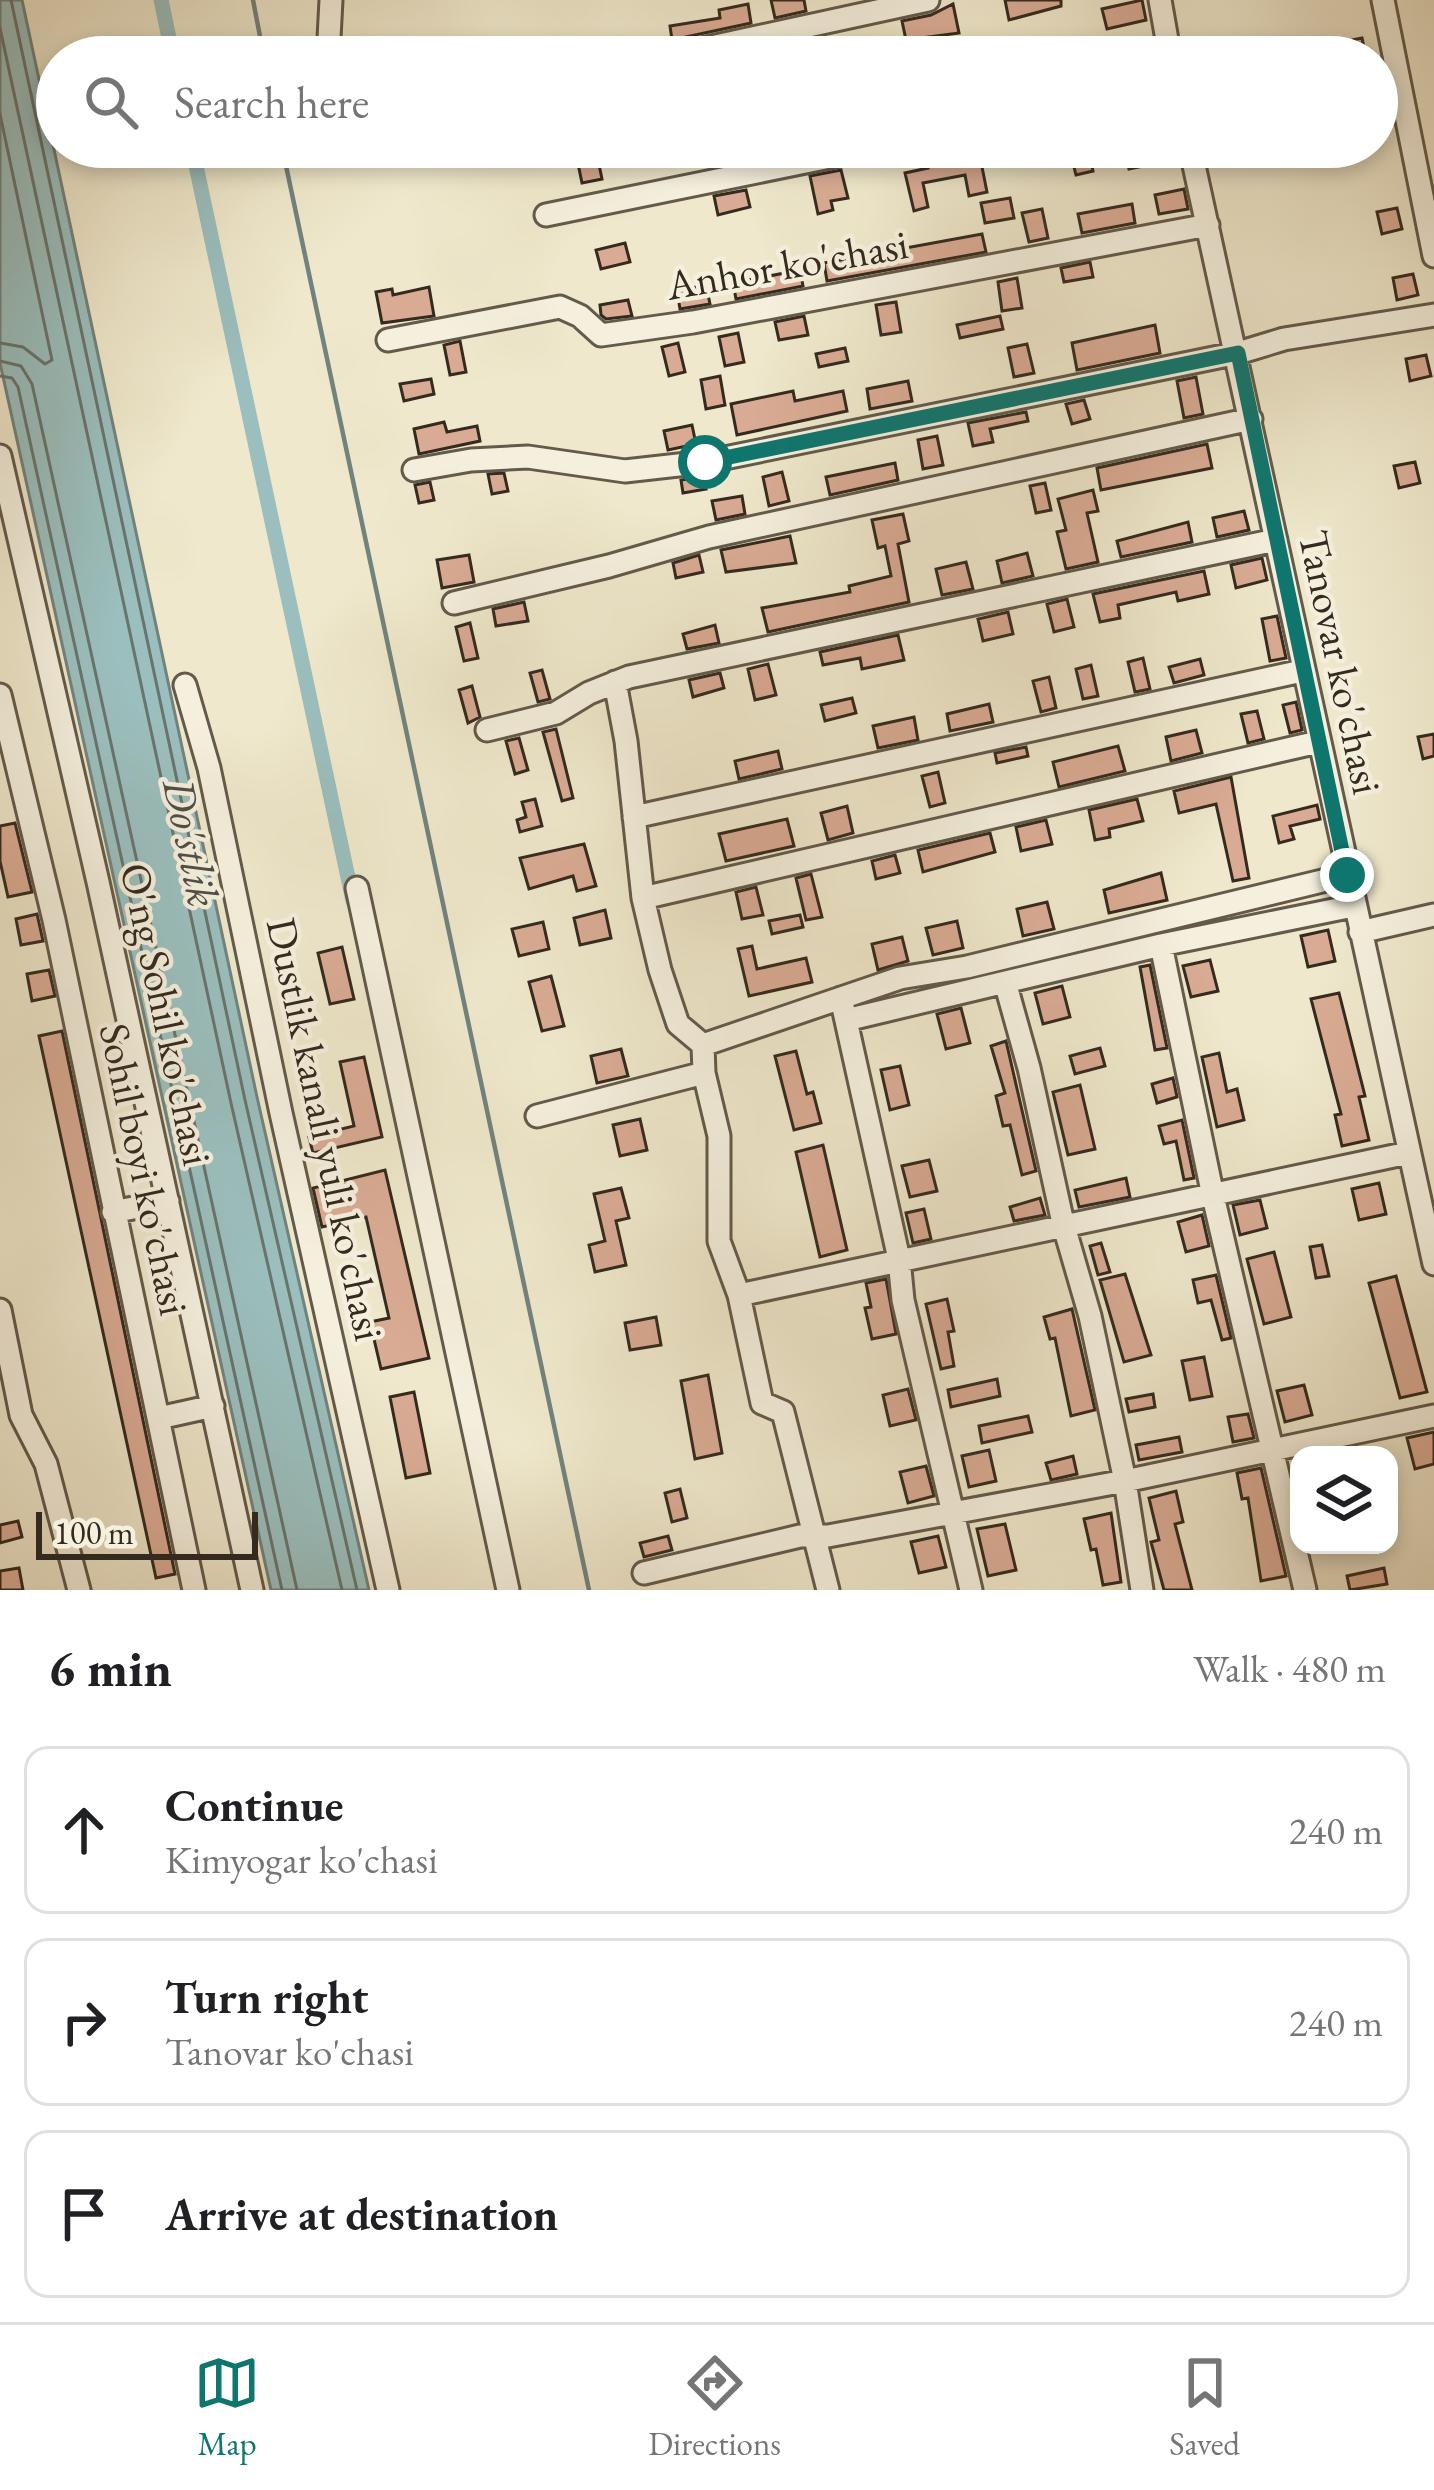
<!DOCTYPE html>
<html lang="en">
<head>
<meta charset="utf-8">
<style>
  body { margin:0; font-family:"EB Garamond",serif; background:#f2f2f2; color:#202124 }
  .controls { position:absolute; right:36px; bottom:36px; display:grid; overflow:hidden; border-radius:24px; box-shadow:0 6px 18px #0003 }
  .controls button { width:108px; height:108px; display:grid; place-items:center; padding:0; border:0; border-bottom:3px solid #e0e0e0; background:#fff; color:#202124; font:60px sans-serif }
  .scale { position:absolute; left:36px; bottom:30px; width:222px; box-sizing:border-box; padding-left:12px; border:6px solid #342a1e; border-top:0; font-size:33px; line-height:42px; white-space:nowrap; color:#342a1e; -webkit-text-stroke:9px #f5f0de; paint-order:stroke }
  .stop { position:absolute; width:36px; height:36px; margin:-27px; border:9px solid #0f766e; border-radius:50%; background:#fff }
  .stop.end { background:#0f766e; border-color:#fff; box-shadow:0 3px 12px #0008 }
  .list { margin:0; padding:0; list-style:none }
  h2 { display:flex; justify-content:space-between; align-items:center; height:156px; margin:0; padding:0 48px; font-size:51px }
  h2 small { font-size:39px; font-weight:400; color:#757577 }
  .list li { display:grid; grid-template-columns:78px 1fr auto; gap:36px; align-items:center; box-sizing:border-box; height:168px; margin:0 24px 24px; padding:0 24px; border:3px solid #e0e0e0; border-radius:24px }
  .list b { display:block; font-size:45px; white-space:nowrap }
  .list p { margin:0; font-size:39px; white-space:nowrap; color:#757577 }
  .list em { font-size:39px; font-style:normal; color:#757577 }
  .icon { flex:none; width:66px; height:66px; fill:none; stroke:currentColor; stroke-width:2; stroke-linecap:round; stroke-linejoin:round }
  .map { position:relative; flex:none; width:1434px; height:1590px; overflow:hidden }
  .search { position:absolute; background:#fff; box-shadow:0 6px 18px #0003; left:36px; right:36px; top:36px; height:132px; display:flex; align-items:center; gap:30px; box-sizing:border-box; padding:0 42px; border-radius:66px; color:#757577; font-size:45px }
  .sheet { height:732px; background:#fff }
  nav { display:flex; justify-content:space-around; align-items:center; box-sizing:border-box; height:168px; border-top:3px solid #e0e0e0; background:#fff; font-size:33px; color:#757577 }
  nav a { display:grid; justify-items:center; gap:6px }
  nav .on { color:#0f766e }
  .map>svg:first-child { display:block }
</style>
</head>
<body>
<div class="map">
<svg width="1434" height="1590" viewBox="0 0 1434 1590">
  <rect width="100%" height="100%" fill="#efe8cc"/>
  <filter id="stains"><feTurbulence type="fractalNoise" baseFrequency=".00167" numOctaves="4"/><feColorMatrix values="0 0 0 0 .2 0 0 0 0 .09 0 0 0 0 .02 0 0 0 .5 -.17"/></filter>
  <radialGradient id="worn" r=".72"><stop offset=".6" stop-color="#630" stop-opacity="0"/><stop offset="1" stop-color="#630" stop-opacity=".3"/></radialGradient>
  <path fill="#9bbfbe" stroke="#72837e" stroke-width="3" d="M 0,0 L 22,0 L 257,1097 L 369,1590 L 271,1590 L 0,363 Z"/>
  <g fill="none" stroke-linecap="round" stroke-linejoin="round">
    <path stroke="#68746e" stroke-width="3" d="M 11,0 L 245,1100 L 357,1590
      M 0,28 L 231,1103 L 342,1590
      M 0,114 L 52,360 L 45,364 L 23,347 L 0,343
      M 0,361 L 21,366 L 32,384 L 297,1590
      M 0,376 L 12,378 L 18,387 L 282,1590"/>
    <path stroke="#72837e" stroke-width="4.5" d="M 253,0 L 264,57
      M 282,147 L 589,1590"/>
    <path stroke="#9bbfbe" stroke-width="15" d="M 161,0 L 173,57
      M 192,147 L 353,901"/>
  </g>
  <path fill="#d9ab94" stroke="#342a1e" stroke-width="3" d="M 771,0 L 804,0 L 806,11 L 775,18 Z
    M 1005,0 L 1061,0 L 1061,6 L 1009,20 Z
    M 1142,0 L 1146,20 L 1107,29 L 1102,9 Z
    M 748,4 L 751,23 L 672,40 L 670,26 L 720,18 L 719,10 Z
    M 953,4 L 959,33 L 906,40 L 902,21 L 931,15 Z
    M 1362,38 L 1366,57 L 1345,57 L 1342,42 Z
    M 580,40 L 583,57 L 553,57 L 551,45 Z
    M 809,41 L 812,57 L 743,57 L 743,55 Z
    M 963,147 L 978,147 L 987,192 L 969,196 L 965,175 L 923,183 L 928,207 L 914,211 L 905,173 L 928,168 L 925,154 Z
    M 1069,147 L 1088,147 L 1093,171 L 1076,175 Z
    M 1145,147 L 1174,147 L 1177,159 L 1129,169 L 1125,151 Z
    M 596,150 L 602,179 L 582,183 L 576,154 Z
    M 841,170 L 848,198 L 831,201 L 833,210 L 818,214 L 810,176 Z
    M 1184,189 L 1188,209 L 1159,214 L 1155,195 Z
    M 746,190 L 750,207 L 718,215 L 714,196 Z
    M 1010,198 L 1014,218 L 985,223 L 981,203 Z
    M 1132,204 L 1135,223 L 1082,233 L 1078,214 Z
    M 1397,208 L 1402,229 L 1382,234 L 1377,212 Z
    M 1042,209 L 1048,238 L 1029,242 L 1022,213 Z
    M 982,234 L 986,252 L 827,281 L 824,263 Z
    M 625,243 L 630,262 L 601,269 L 596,250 Z
    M 1090,262 L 1093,277 L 1064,282 L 1061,268 Z
    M 800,270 L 803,286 L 736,299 L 733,283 Z
    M 1413,274 L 1418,295 L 1397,300 L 1393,278 Z
    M 1017,278 L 1022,308 L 1002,311 L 998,282 Z
    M 706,285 L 710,304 L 680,309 L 677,291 Z
    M 429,287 L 434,316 L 382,323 L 376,292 L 392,289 L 393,295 Z
    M 628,300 L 632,316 L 606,319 L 601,315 L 600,305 Z
    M 896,302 L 901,332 L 881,335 L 876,305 Z
    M 804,316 L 808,335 L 779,340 L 775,322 Z
    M 1000,316 L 1003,329 L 960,338 L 957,325 Z
    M 1155,325 L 1160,353 L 1077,370 L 1072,343 Z
    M 738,333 L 744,362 L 725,366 L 719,337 Z
    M 460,341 L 466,372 L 450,375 L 444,345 Z
    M 678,343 L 685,372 L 669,376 L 662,347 Z
    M 1027,344 L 1034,373 L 1014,377 L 1008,348 Z
    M 845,348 L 848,361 L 819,367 L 816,354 Z
    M 1426,355 L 1431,376 L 1410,381 L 1406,359 Z
    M 720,376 L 725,405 L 706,409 L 701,380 Z
    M 1196,377 L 1203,414 L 1184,418 L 1177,381 Z
    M 431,379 L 434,394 L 404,401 L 400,384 Z
    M 908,381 L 912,401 L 870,409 L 867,389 Z
    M 793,391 L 795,401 L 843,391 L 847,411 L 737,435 L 731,404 Z
    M 1084,400 L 1090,419 L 1072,424 L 1066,404 Z
    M 1026,412 L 1028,421 L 990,429 L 993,442 L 973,446 L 968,423 Z
    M 444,422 L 447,432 L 477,426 L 480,441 L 419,454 L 414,429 Z
    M 692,425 L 696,444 L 668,450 L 664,431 Z
    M 937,436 L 943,465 L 923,469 L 918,440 Z
    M 1207,444 L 1212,468 L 1101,490 L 1097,468 Z
    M 1415,462 L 1420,483 L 1399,488 L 1394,466 Z
    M 895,463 L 898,480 L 830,495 L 826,477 Z
    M 782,472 L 789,501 L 769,506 L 763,477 Z
    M 504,473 L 508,491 L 492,494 L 488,474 Z
    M 703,477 L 706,489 L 683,493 L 681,480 Z
    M 430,482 L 434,500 L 419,503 L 415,485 Z
    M 1045,483 L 1051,510 L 1036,513 L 1030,486 Z
    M 1093,490 L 1098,511 L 1087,513 L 1098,562 L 1066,569 L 1057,532 L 1066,530 L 1058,499 Z
    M 742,496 L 745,514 L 716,520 L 712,501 Z
    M 1244,511 L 1249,530 L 1217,537 L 1213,518 Z
    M 903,514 L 909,541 L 898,544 L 909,602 L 768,632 L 762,608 L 850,592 L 849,586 L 891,576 L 885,546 L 878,548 L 872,520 Z
    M 1188,522 L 1192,542 L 1121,557 L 1117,541 Z
    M 790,536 L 796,563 L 726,572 L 721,550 Z
    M 1027,553 L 1033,576 L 1002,583 L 997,561 Z
    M 469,555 L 474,582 L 442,588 L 437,560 Z
    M 699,555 L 703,572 L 676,578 L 673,563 Z
    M 1262,558 L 1267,580 L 1236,588 L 1231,565 Z
    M 966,562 L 973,589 L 942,595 L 936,569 Z
    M 1204,571 L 1209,594 L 1178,601 L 1176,592 L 1118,605 L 1120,618 L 1100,622 L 1093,594 Z
    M 1067,599 L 1074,627 L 1054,632 L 1047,604 Z
    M 524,602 L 528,621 L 496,626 L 493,609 Z
    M 1008,612 L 1013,634 L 983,641 L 978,619 Z
    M 1277,616 L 1286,658 L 1270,661 L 1262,619 Z
    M 470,623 L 478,658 L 464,661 L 456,627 Z
    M 715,625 L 719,643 L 687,649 L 683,634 Z
    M 898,635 L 904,660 L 862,669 L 860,658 L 823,665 L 820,652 Z
    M 1143,658 L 1150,689 L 1135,692 L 1128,662 Z
    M 1200,659 L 1204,675 L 1174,683 L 1169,667 Z
    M 768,664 L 776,695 L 755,700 L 748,669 Z
    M 1091,665 L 1098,696 L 1083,699 L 1076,669 Z
    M 542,670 L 550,699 L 538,702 L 530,673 Z
    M 720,673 L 724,688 L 693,697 L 689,680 Z
    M 1049,677 L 1056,708 L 1041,712 L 1033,681 Z
    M 472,686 L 480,717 L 468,723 L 459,690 Z
    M 852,698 L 856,713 L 825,721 L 821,705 Z
    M 1296,702 L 1302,730 L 1290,733 L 1283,705 Z
    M 989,704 L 993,722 L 950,731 L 947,714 Z
    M 1257,711 L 1264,739 L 1248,743 L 1241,714 Z
    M 914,717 L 918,740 L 878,748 L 873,726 Z
    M 556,729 L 573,798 L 562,801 L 543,732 Z
    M 1196,730 L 1202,753 L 1171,761 L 1166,737 Z
    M 1434,734 L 1434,756 L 1423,759 L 1418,737 Z
    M 519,738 L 528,770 L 515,774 L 506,741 Z
    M 1118,746 L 1125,771 L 1059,787 L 1053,762 Z
    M 1026,747 L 1028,756 L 997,763 L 995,753 Z
    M 778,751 L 782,769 L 739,779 L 735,761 Z
    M 938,772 L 945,803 L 930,807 L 922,776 Z
    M 1231,777 L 1249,878 L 1233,881 L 1216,804 L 1179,813 L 1174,791 Z
    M 535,799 L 542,826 L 520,832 L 517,820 L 526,817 L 522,802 Z
    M 1137,799 L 1143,821 L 1109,829 L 1110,837 L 1095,840 L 1089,810 Z
    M 1317,805 L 1320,819 L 1290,826 L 1294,839 L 1279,843 L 1273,816 Z
    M 847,806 L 853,833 L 828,840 L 821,813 Z
    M 787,819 L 794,846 L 726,861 L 719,834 Z
    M 1046,820 L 1052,844 L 1021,851 L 1016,827 Z
    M 15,823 L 32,892 L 8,897 L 0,861 L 0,826 Z
    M 990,833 L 995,852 L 923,872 L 918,850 Z
    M 584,844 L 596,886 L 577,891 L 573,876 L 529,889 L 520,858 Z
    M 895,855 L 900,873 L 876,879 L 872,861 Z
    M 1161,873 L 1167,900 L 1109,913 L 1104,890 Z
    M 811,874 L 822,917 L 806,920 L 796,878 Z
    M 756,887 L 763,915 L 742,919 L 736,892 Z
    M 1047,902 L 1054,929 L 1023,936 L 1017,909 Z
    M 605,910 L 611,938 L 580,945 L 574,918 Z
    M 37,914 L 43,941 L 21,945 L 16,919 Z
    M 800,915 L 803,927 L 772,934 L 769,921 Z
    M 957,921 L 963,948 L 933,955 L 926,928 Z
    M 543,922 L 549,949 L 519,956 L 512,929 Z
    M 1328,930 L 1335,961 L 1308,967 L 1301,936 Z
    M 902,937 L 908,961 L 878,970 L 872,944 Z
    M 752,946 L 757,969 L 806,958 L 812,982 L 749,996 L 738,949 Z
    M 342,947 L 354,999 L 330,1004 L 318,953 Z
    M 1210,960 L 1218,991 L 1191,997 L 1183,966 Z
    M 1150,965 L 1167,1048 L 1155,1050 L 1140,967 Z
    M 49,970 L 55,996 L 32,1001 L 27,974 Z
    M 551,976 L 564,1026 L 542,1031 L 529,982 Z
    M 1062,986 L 1070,1017 L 1043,1024 L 1035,993 Z
    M 1339,993 L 1365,1096 L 1359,1097 L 1369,1140 L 1342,1146 L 1335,1115 L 1341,1114 L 1311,999 Z
    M 961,1008 L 970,1043 L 946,1049 L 937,1014 Z
    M 62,1031 L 175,1574 L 156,1578 L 39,1036 Z
    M 1006,1041 L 1036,1171 L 1022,1175 L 1010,1125 L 1003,1126 L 996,1096 L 1005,1093 L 991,1046 Z
    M 1100,1048 L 1105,1066 L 1075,1074 L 1070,1056 Z
    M 621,1049 L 628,1076 L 597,1083 L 591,1056 Z
    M 796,1051 L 807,1094 L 813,1092 L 821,1123 L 794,1130 L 775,1056 Z
    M 1219,1053 L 1227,1092 L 1237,1089 L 1244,1120 L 1217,1127 L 1202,1057 Z
    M 364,1057 L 382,1137 L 313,1153 L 309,1137 L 354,1126 L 340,1062 Z
    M 900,1066 L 909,1105 L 890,1110 L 881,1070 Z
    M 1173,1078 L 1177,1097 L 1157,1103 L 1152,1084 Z
    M 1080,1085 L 1095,1149 L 1068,1155 L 1053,1092 Z
    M 640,1119 L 647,1150 L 620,1156 L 613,1125 Z
    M 1182,1120 L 1194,1178 L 1184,1180 L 1176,1141 L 1164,1144 L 1159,1126 Z
    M 823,1145 L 847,1250 L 820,1257 L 796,1152 Z
    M 929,1160 L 937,1191 L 910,1197 L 902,1166 Z
    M 385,1170 L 429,1358 L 381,1369 L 370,1322 L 389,1318 L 366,1217 L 322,1227 L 313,1188 Z
    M 1126,1178 L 1130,1197 L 1079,1207 L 1075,1190 Z
    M 1379,1183 L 1386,1214 L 1359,1220 L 1352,1189 Z
    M 621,1188 L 629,1218 L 616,1221 L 626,1265 L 595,1272 L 589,1245 L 605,1241 L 594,1194 Z
    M 1040,1198 L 1045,1215 L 1014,1221 L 1010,1207 Z
    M 1260,1200 L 1267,1228 L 1240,1235 L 1233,1205 Z
    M 924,1209 L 931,1239 L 913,1243 L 906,1213 Z
    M 1202,1215 L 1209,1246 L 1186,1252 L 1178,1222 Z
    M 1101,1243 L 1110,1272 L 1098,1275 L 1090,1246 Z
    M 1322,1245 L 1329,1276 L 1316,1278 L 1310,1247 Z
    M 1274,1252 L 1291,1317 L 1264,1324 L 1247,1259 Z
    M 1125,1274 L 1151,1355 L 1124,1362 L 1100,1280 Z
    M 1216,1275 L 1231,1338 L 1222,1340 L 1211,1300 L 1198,1303 L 1193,1280 Z
    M 1396,1276 L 1427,1392 L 1400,1398 L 1369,1283 Z
    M 886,1279 L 896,1334 L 872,1339 L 865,1308 L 871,1307 L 866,1283 Z
    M 947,1299 L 954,1331 L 948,1332 L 954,1366 L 941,1369 L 926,1304 Z
    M 1072,1309 L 1095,1410 L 1071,1416 L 1055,1338 L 1050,1339 L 1044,1317 Z
    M 656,1317 L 661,1345 L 630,1350 L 625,1323 Z
    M 1204,1357 L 1212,1396 L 1190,1400 L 1182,1361 Z
    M 708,1375 L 722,1453 L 695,1459 L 681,1381 Z
    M 997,1379 L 1000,1396 L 951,1407 L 948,1390 Z
    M 1304,1385 L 1312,1415 L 1285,1422 L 1277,1391 Z
    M 908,1389 L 916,1420 L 890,1426 L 883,1395 Z
    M 414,1392 L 430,1473 L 406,1478 L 390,1397 Z
    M 1153,1394 L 1155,1407 L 1129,1412 L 1126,1399 Z
    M 1248,1414 L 1254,1438 L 1233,1442 L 1228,1417 Z
    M 1028,1416 L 1032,1432 L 982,1443 L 979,1426 Z
    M 1434,1432 L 1434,1464 L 1415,1469 L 1407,1438 Z
    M 1179,1437 L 1182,1452 L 1139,1460 L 1136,1445 Z
    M 989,1450 L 996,1481 L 969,1487 L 962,1456 Z
    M 1073,1456 L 1077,1474 L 1051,1480 L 1046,1463 Z
    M 926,1466 L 934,1496 L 908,1503 L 900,1472 Z
    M 1261,1468 L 1286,1576 L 1261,1581 L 1248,1498 L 1242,1499 L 1237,1473 Z
    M 680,1489 L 687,1518 L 672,1522 L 665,1493 Z
    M 1176,1491 L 1183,1522 L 1175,1524 L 1192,1590 L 1164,1590 L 1151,1542 L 1159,1540 L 1149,1498 Z
    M 1111,1513 L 1121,1582 L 1103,1585 L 1096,1549 L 1091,1550 L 1084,1519 Z
    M 18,1521 L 22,1537 L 0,1543 L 0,1525 Z
    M 1005,1524 L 1016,1570 L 988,1576 L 977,1529 Z
    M 668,1536 L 672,1550 L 644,1557 L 640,1543 Z
    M 938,1536 L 946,1567 L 919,1573 L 911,1542 Z
    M 19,1568 L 23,1590 L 0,1590 L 0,1571 Z
    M 1384,1568 L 1387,1584 L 1350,1590 L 1347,1576 Z"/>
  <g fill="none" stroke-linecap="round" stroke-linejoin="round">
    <defs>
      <path id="minor" d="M 1160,0 L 1170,57
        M 1383,0 L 1434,256
        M 328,57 L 331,0
        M 665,57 L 928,0
        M 1190,147 L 1434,1264
        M 546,215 L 879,147
        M 388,340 L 560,307 L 580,316 L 601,335 L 693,322 L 1208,225
        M 0,456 L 98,882 L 252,1590
        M 414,470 L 471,460 L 528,457 L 625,471 L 705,462 L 1238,353 L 1284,339 L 1434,315
        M 454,603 L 609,566 L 709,537 L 1251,419
        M 615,682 L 626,741 L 643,898 L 660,970 L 678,1024 L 703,1045 L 704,1073 L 719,1136 L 719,1241 L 739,1295 L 762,1403 L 783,1412 L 828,1590
        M 185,685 L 209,768 L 281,1113 L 388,1590
        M 0,695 L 54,920 L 194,1590
        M 487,730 L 556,713 L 589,693 L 629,677 L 1276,540
        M 634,817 L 1302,671
        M 357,888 L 508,1590
        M 643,898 L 1318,742
        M 1360,932 L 1434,915
        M 1161,945 L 1213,1196 L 1305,1590
        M 1005,982 L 1029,1068 L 1063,1223 L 1090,1316 L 1125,1481 L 1142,1590
        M 841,998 L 899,1259 L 903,1300 L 971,1590
        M 846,1020 L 1161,945 L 1353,906
        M 703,1045 L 900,978 L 967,967 L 1347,875
        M 537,1116 L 704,1073
        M 113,1212 L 168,1201
        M 739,1295 L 1408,1153
        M 0,1310 L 21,1415 L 46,1464 L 79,1590
        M 159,1418 L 213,1406
        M 644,1573 L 800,1536 L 828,1536 L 1125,1481 L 1434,1416"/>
    </defs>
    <use href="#minor" stroke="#635a4a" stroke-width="27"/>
    <use href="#minor" stroke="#f5f0de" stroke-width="21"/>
  </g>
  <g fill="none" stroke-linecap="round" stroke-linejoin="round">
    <path stroke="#0f766e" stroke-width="15" d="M 705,462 L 1238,353 L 1347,875"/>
  </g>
  <g text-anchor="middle" stroke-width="9" stroke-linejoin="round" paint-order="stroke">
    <g font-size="42" fill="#342a1e" stroke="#f5f0de">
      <text transform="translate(787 264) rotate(-10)" y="15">Anhor ko'chasi</text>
      <text transform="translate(1341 662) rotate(78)" y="15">Tanovar ko'chasi</text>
      <text transform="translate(167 1014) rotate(78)" y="15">O'ng Sohil ko'chasi</text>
      <text transform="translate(326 1129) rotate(78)" y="15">Dustlik kanali yuli ko'chasi</text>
      <text transform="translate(145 1169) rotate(78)" y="15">Sohil boyi ko'chasi</text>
    </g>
    <g font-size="45" font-style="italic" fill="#4e4f46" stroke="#f5f0de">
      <text transform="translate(192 842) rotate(78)" y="16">Do'stlik</text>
    </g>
  </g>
  <rect width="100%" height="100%" filter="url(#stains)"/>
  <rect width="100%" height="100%" fill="url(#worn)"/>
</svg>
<div class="controls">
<button><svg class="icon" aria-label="layers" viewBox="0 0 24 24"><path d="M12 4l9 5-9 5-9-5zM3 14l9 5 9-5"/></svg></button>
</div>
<div class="scale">100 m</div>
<div class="stop" style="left:705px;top:462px"></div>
<div class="stop end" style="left:1347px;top:875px"></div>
<div class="search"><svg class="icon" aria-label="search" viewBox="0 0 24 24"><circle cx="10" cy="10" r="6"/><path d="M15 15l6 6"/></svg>Search here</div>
</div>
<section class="sheet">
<h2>6 min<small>Walk · 480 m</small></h2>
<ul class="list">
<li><svg class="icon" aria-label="ahead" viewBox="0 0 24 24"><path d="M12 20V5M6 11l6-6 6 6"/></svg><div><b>Continue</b><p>Kimyogar ko'chasi</p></div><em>240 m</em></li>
<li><svg class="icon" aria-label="right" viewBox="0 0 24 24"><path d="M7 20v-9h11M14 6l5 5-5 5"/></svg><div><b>Turn right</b><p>Tanovar ko'chasi</p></div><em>240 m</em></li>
<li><svg class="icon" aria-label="arrive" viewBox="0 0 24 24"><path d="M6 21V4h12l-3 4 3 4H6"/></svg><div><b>Arrive at destination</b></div></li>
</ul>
</section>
<nav>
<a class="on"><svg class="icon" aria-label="map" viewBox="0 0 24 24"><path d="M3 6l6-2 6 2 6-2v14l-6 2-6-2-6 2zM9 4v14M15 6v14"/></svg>Map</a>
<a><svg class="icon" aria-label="directions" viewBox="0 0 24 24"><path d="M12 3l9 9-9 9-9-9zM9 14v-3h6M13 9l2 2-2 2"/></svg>Directions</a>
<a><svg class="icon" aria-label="saved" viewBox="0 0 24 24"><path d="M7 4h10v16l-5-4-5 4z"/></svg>Saved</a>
</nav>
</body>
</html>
